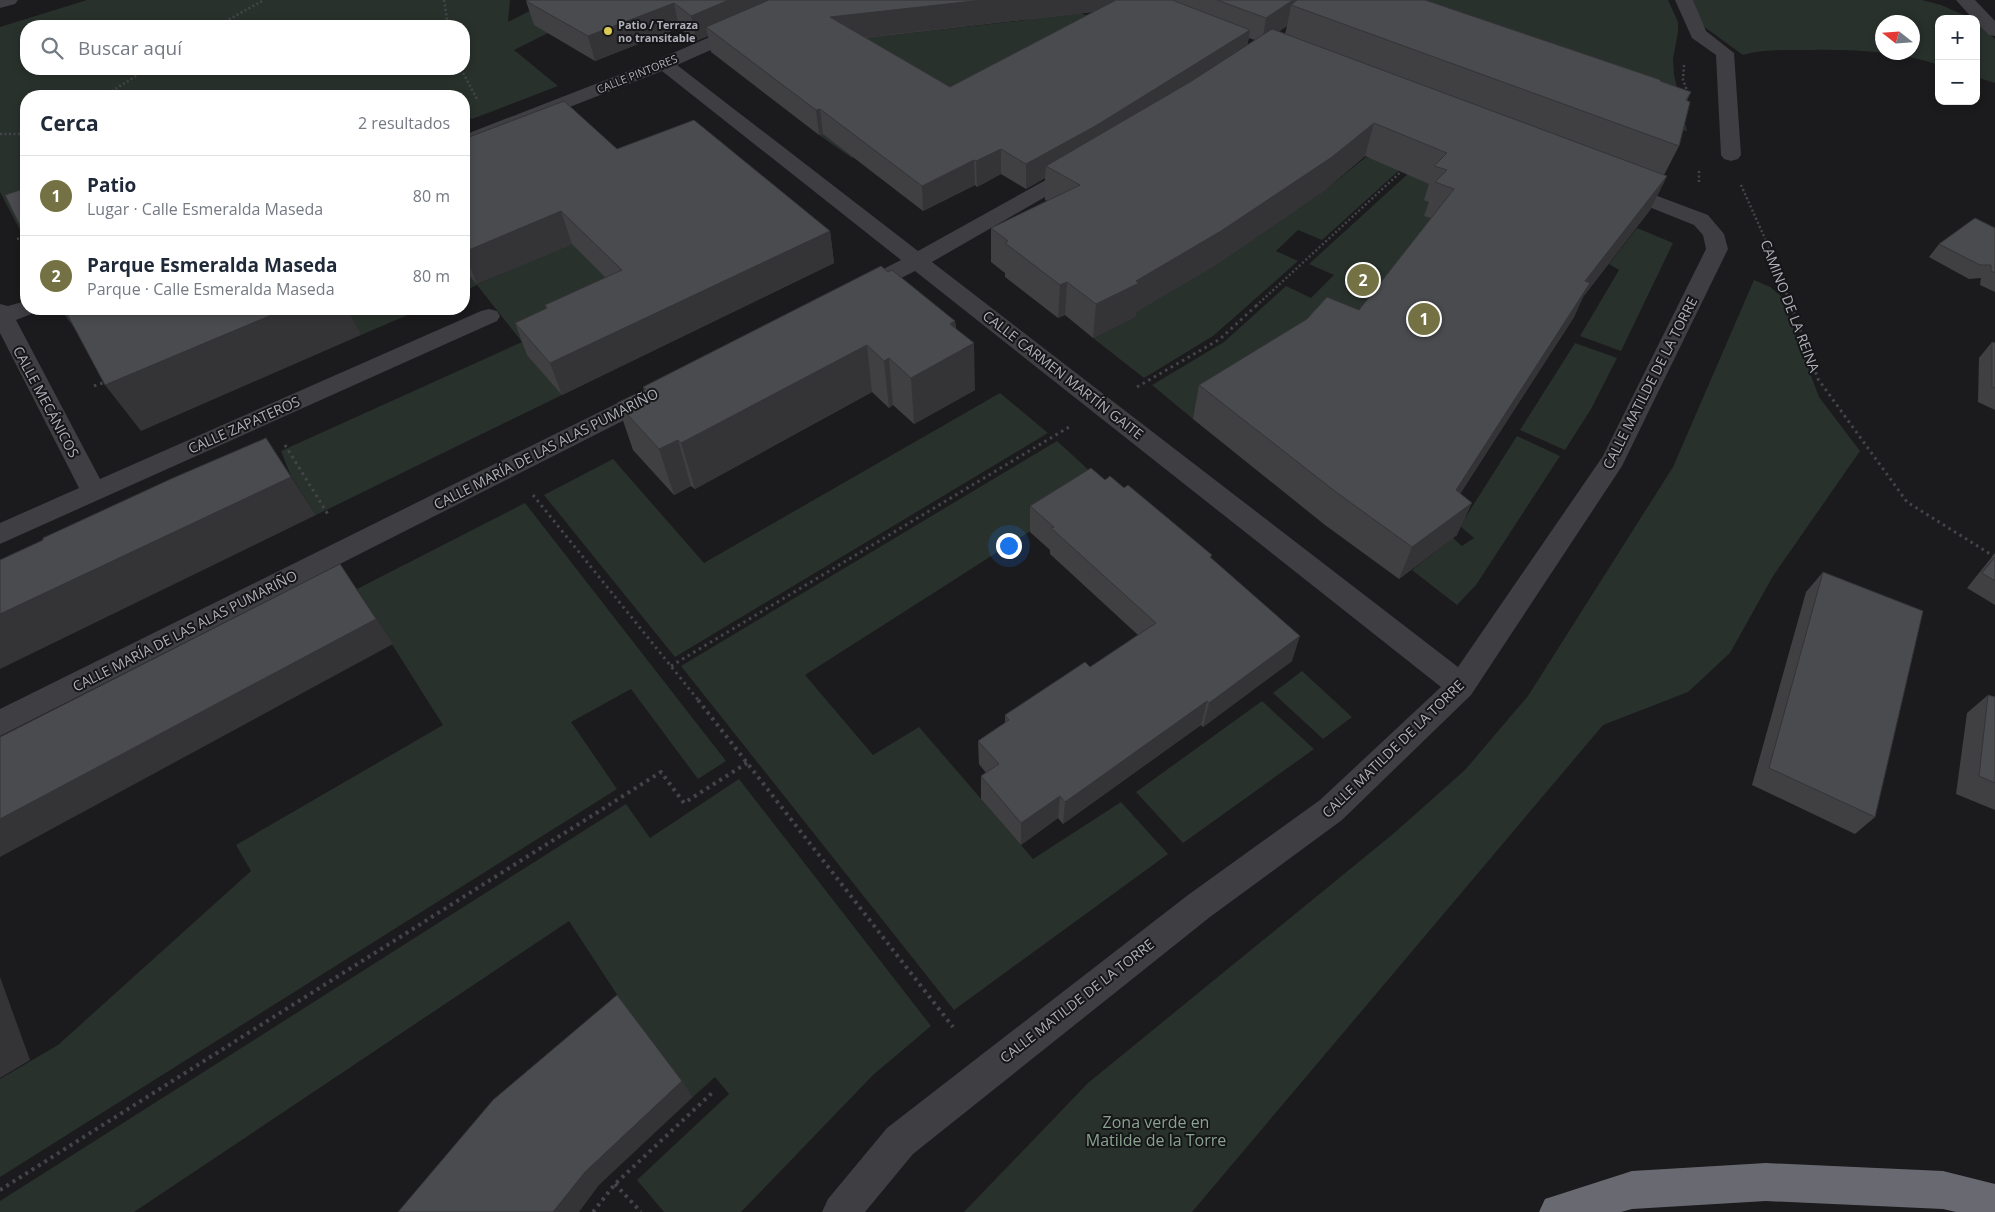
<!DOCTYPE html>
<html lang="es">
<head>
<meta charset="utf-8">
<style>
  body { margin:0; font-family:"Open Sans",sans-serif; background:#f2f2f3; color:#1f2937 }
  .controls { position:absolute; right:15px; top:15px; display:grid; overflow:hidden; border-radius:10px; box-shadow:0 2px 8px #0003 }
  .controls button { width:45px; height:45px; display:grid; place-items:center; padding:0; border:0; border-bottom:1px solid #e0e1e3; background:#fff; color:#1f2937; font:25px sans-serif }
  .compass { position:absolute; left:1875px; top:15px; width:45px; height:45px; border-radius:50%; background:#fff; box-shadow:0 2px 8px #0003; rotate:287deg }
  .you { position:absolute; left:1008px; top:545px; width:18px; height:18px; margin:-12px; border:4px solid #fff; border-radius:50%; background:#1a73e8; box-shadow:0 0 0 8px #1a73e833 }
  .badge { display:grid; place-items:center; width:32px; height:32px; border-radius:50%; background:#747244; color:#fff; font-size:16px; font-weight:700 }
  .pin { position:absolute; translate:-50% -50%; border:2px solid #fff; box-shadow:0 1px 5px #0006 }
  .list { margin:0; padding:0; list-style:none }
  h2 { display:flex; justify-content:space-between; align-items:center; height:65px; margin:0; padding:0 20px; font-size:21px }
  h2 small { font-size:16px; font-weight:400; color:#747a83 }
  .list li { display:grid; grid-template-columns:32px 1fr auto; gap:15px; align-items:center; box-sizing:border-box; height:80px; padding:0 20px; border-top:1px solid #e0e1e3 }
  .list b { display:block; font-size:19px; white-space:nowrap }
  .list p { margin:0; font-size:16px; white-space:nowrap; color:#747a83 }
  .list em { font-size:16px; font-style:normal; color:#747a83 }
  .icon { flex:none; width:28px; height:28px; fill:none; stroke:currentColor; stroke-width:2; stroke-linecap:round; stroke-linejoin:round }
  .map { position:relative; flex:none; width:1995px; height:1212px; overflow:hidden }
  .search { position:absolute; background:#fff; box-shadow:0 2px 8px #0003; left:20px; top:20px; width:450px; height:55px; display:flex; align-items:center; gap:12px; box-sizing:border-box; padding:0 18px; border-radius:20px; color:#747a83; font-size:19px }
  .panel { position:absolute; background:#fff; box-shadow:0 2px 8px #0003; left:20px; top:90px; width:450px; height:225px; border-radius:20px }
  .map>svg:first-child { display:block }
</style>
</head>
<body>
<div class="map">
<svg width="1995" height="1212" viewBox="0 0 1995 1212">
  <rect width="100%" height="100%" fill="#1b1b1d"/>
  <path fill="#29312c" fill-rule="evenodd" d="M 87,0 L 510,0 L 508,22 L 551,0 L 548,33 L 514,50 L 558,86 L 472,119 L 464,114 L 464,96 L 26,96 L 26,232 L 22,234 L 0,192 L 0,27 ZM 26,26 L 464,26 L 464,69 L 26,69 Z
    M 1388,0 L 1668,0 L 1678,22 L 1678,32 L 1673,59 L 1674,75 L 1687,131 L 1672,129 Z
    M 1693,0 L 1922,0 L 1941,5 L 1973,19 L 1939,19 L 1939,65 C 1897,51 1852,49 1809,50 C 1787,50 1764,49 1743,55 L 1703,26 ZM 1882,22 L 1912,22 L 1912,52 L 1882,52 Z
    M 1054,2 L 1105,23 L 912,130 L 852,158 L 819,135 L 870,113 L 847,40 L 1027,20 Z
    M 1976,22 L 1995,39 L 1995,83 L 1976,77 Z
    M 1426,146 L 1322,240 L 1298,230 L 1276,251 L 1298,261 L 1213,336 L 1144,378 L 1093,338 L 1135,317 L 1132,314 L 1216,265 L 1324,191 L 1366,157 L 1369,158 Z
    M 1434,150 L 1436,204 L 1443,222 L 1349,343 L 1299,353 L 1193,419 L 1152,385 L 1224,342 L 1286,286 L 1311,298 L 1334,275 L 1309,264 Z
    M 741,169 L 562,395 L 316,515 L 291,476 L 281,451 L 522,342 L 477,285 L 464,291 L 464,270 L 478,284 Z
    M 1637,228 L 1673,243 L 1621,351 L 1580,336 L 1619,270 L 1609,264 Z
    M 1754,280 L 1770,287 L 1781,296 L 1819,397 L 1860,451 L 1773,576 L 1730,653 L 1688,692 L 1603,725 L 1192,1212 L 964,1212 L 1088,1083 L 1393,834 L 1465,770 L 1528,696 L 1673,467 Z
    M 340,309 L 415,309 L 417,311 L 361,335 Z
    M 1575,343 L 1617,358 L 1591,409 L 1565,450 L 1520,430 Z
    M 1000,393 L 1048,433 L 675,657 L 544,495 L 613,459 L 704,563 Z
    M 1517,436 L 1560,456 L 1476,585 L 1457,605 L 1412,570 L 1453,538 L 1462,546 L 1474,538 L 1460,526 Z
    M 1057,441 L 1104,484 L 805,675 L 873,755 L 919,727 L 1033,859 L 1121,802 L 1168,854 L 954,1010 L 681,666 Z
    M 525,503 L 726,761 L 698,779 L 631,689 L 571,722 L 617,789 L 0,1177 L 0,1079 L 58,1045 L 251,871 L 236,845 L 443,725 L 357,589 Z
    M 1302,671 L 1352,717 L 1323,739 L 1273,693 Z
    M 1262,701 L 1314,749 L 1183,843 L 1136,792 Z
    M 739,779 L 931,1026 L 873,1075 L 741,1212 L 664,1212 L 637,1180 L 729,1094 L 715,1077 L 693,1097 L 629,1013 L 569,921 L 134,1212 L 0,1212 L 0,1201 L 626,804 L 650,838 Z"/>
  <g fill="none" stroke-linecap="round" stroke-linejoin="round">
    <path stroke="#44454a" stroke-width="2.5" stroke-dasharray="2 2.5" stroke-linecap="butt" d="M 444,0 L 448,26
      M 217,26 L 264,0
      M 1684,65 L 1683,80 L 1688,93
      M 461,69 L 478,101
      M 104,96 L 147,69
      M 0,134 L 26,134
      M 1699,171 L 1699,184
      M 1741,185 L 1771,252 L 1791,306
      M 17,239 L 26,236
      M 1256,306 L 1404,169"/>
    <path stroke="#44454a" stroke-width="3" stroke-dasharray="2.5 4" stroke-linecap="butt" d="M 1791,305 L 1818,379 L 1907,502 L 1995,557
      M 94,386 L 108,381
      M 1137,387 L 1220,339 L 1257,305
      M 285,445 L 329,516
      M 533,495 L 699,701
      M 671,666 L 1069,427"/>
    <path stroke="#44454a" stroke-width="4" stroke-dasharray="3 4.5" stroke-linecap="butt" d="M 698,700 L 953,1027
      M 615,1184 L 641,1212
      M 0,1190 L 661,772 L 684,803 L 747,763
      M 593,1212 L 615,1184 L 714,1091"/>
    <path fill="#3e3e43" fill-rule="evenodd" d="M 0,0 L 18,0 L 15,4 L 0,8 Z
      M 794,0 L 817,0 L 814,4 L 677,65 L 918,251 L 1071,166 L 1078,164 L 1085,166 L 1088,170 L 1085,174 L 932,262 L 1458,667 L 1603,456 L 1706,249 L 1703,235 L 1694,225 L 1614,193 L 1611,189 L 1614,185 L 1621,183 L 1628,185 L 1708,215 L 1724,234 L 1728,249 L 1622,466 L 1471,695 L 1342,820 L 1210,917 L 913,1154 L 865,1212 L 822,1212 L 828,1199 L 887,1128 L 1188,895 L 1320,800 L 1441,687 L 915,271 L 870,294 L 862,296 L 854,294 L 851,289 L 854,284 L 901,260 L 662,71 L 464,148 L 464,135 L 657,60 Z
      M 1675,0 L 1693,0 L 1706,31 L 1734,53 L 1741,155 L 1738,159 L 1731,161 L 1724,159 L 1721,155 L 1716,55 L 1692,38 Z
      M 1956,0 L 1975,0 L 1995,21 L 1995,36 L 1989,35 L 1976,22 L 1976,19 L 1973,19 Z
      M 26,301 L 26,309 L 37,309 L 34,313 L 16,320 L 100,479 L 481,311 L 489,309 L 497,311 L 500,316 L 497,321 L 0,544 L 0,523 L 79,488 L 0,333 L 0,304 L 8,306 Z
      M 654,387 L 662,389 L 666,395 L 662,401 L 0,736 L 0,709 L 646,389 Z"/>
    <path fill="#696971" fill-rule="evenodd" d="M 1766,1163 L 1943,1171 L 1995,1184 L 1995,1212 L 1956,1212 L 1943,1209 L 1766,1201 L 1632,1209 L 1621,1212 L 1539,1212 L 1545,1199 L 1632,1171 Z"/>
  </g>
  <path fill="#404043" fill-rule="evenodd" d="M 528,0 L 1425,0 L 1691,92 L 1687,101 L 1679,146 L 1664,175 L 1667,176 L 1650,210 L 1583,297 L 1574,317 L 1460,494 L 1457,535 L 1399,579 L 1325,525 L 1193,419 L 1199,385 L 1359,310 L 1431,218 L 1424,216 L 1429,202 L 1424,200 L 1429,184 L 1365,156 L 1324,191 L 1216,265 L 1136,312 L 1135,317 L 1093,338 L 1065,315 L 1058,318 L 1005,277 L 1005,273 L 991,262 L 991,228 L 1047,201 L 1045,200 L 1045,178 L 1026,189 L 1001,174 L 977,187 L 975,185 L 923,211 L 823,134 L 819,135 L 711,52 L 708,36 L 696,41 L 679,28 L 595,61 L 534,25 L 526,1 ZM 1093,12 L 950,87 L 866,38 ZM 1287,26 L 1285,34 L 1279,31 ZM 1249,38 L 1255,40 L 1247,45 Z
    M 464,139 L 617,149 L 830,231 L 834,263 L 562,395 L 527,355 L 515,323 L 546,309 L 545,305 L 606,278 L 572,244 L 477,284 L 464,270 Z
    M 1995,228 L 1995,292 L 1980,285 L 1981,278 L 1969,279 L 1929,257 L 1939,244 Z
    M 888,272 L 955,321 L 956,328 L 975,390 L 914,424 L 893,405 L 889,408 L 872,392 L 695,489 L 691,486 L 674,495 L 633,450 L 617,403 L 644,390 L 643,387 Z
    M 1992,342 L 1995,343 L 1995,410 L 1978,402 L 1979,358 Z
    M 1105,480 L 1124,488 L 1212,555 L 1211,558 L 1292,661 L 1203,727 L 1201,725 L 1063,824 L 1058,818 L 1021,845 L 981,799 L 981,776 L 986,773 L 979,764 L 978,741 L 1005,723 L 1005,715 L 1090,667 L 1138,635 L 1050,554 L 1050,550 L 1030,532 L 1030,506 Z
    M 1995,553 L 1995,605 L 1967,588 Z
    M 1823,572 L 1875,817 L 1855,834 L 1752,785 L 1806,592 Z
    M 1988,695 L 1995,697 L 1995,810 L 1956,794 L 1967,713 Z"/>
  <path fill="#343437" d="M 729,0 L 789,0 L 706,27 L 708,36 L 696,41 L 691,16 Z
    M 983,0 L 1128,0 L 1127,8 L 833,41 L 830,17 Z
    M 1293,0 L 1313,0 L 1291,5 L 1287,26 L 1262,43 L 1266,18 Z
    M 674,3 L 679,28 L 595,61 L 588,36 Z
    M 1250,30 L 1246,54 L 1046,166 L 1045,178 L 1026,189 L 1026,164 Z
    M 820,109 L 823,134 L 819,135 L 816,110 Z
    M 1374,123 L 1365,156 L 1324,191 L 1216,265 L 1136,312 L 1135,317 L 1093,338 L 1096,304 L 1136,281 Z
    M 1001,149 L 1001,174 L 977,187 L 976,161 Z
    M 974,160 L 975,185 L 923,211 L 922,186 Z
    M 1667,176 L 1650,210 L 1583,297 L 1574,317 L 1441,523 L 1456,490 L 1585,281 Z
    M 561,211 L 572,244 L 477,284 L 464,252 Z
    M 830,231 L 834,263 L 562,395 L 550,363 Z
    M 1067,282 L 1065,315 L 1058,318 L 1060,285 Z
    M 286,309 L 347,309 L 361,335 L 141,431 L 105,385 Z
    M 66,312 L 99,360 L 63,313 Z
    M 955,321 L 957,353 L 974,343 L 975,390 L 914,424 L 911,378 L 950,324 Z
    M 867,345 L 872,392 L 695,489 L 681,443 Z
    M 889,358 L 893,405 L 889,408 L 884,361 Z
    M 266,438 L 316,515 L 0,669 L 0,614 Z
    M 678,440 L 691,486 L 674,495 L 659,449 Z
    M 1472,503 L 1457,535 L 1399,579 L 1412,547 Z
    M 340,564 L 393,644 L 0,857 L 0,819 Z
    M 1300,636 L 1292,661 L 1203,727 L 1209,703 Z
    M 1207,701 L 1201,725 L 1063,824 L 1065,802 Z
    M 1060,796 L 1058,818 L 1021,845 L 1021,823 Z
    M 0,977 L 30,1060 L 0,1078 Z
    M 682,1081 L 693,1097 L 599,1185 L 579,1212 L 553,1212 L 585,1172 Z"/>
  <path fill="#4a4b4e" stroke="#343437" d="M 528,0 L 729,0 L 691,16 L 674,3 L 588,36 L 526,1 Z
    M 769,0 L 983,0 L 830,17 L 950,87 L 1116,0 L 1172,0 L 1250,30 L 1097,125 L 1026,164 L 1001,149 L 976,161 L 974,160 L 922,186 L 820,109 L 816,110 L 706,27 Z
    M 1217,0 L 1293,0 L 1266,18 Z
    M 1297,0 L 1425,0 L 1661,80 L 1660,81 L 1691,92 L 1686,100 L 1690,102 L 1679,146 L 1291,5 Z
    M 1272,29 L 1667,176 L 1585,281 L 1590,283 L 1456,490 L 1472,503 L 1412,547 L 1336,492 L 1199,385 L 1307,319 L 1327,297 L 1359,310 L 1454,189 L 1435,182 L 1447,170 L 1434,166 L 1447,153 L 1374,123 L 1332,157 L 1221,231 L 1136,281 L 1139,283 L 1096,304 L 1067,282 L 1060,285 L 1005,243 L 1008,241 L 991,228 L 1080,185 L 1046,166 L 1190,82 Z
    M 564,101 L 617,149 L 694,120 L 830,231 L 550,363 L 515,323 L 547,308 L 545,305 L 622,270 L 561,211 L 464,252 L 464,139 Z
    M 26,188 L 26,238 L 5,195 Z
    M 1975,218 L 1995,228 L 1995,273 L 1991,271 L 1991,265 L 1980,265 L 1939,244 Z
    M 881,266 L 888,272 L 892,270 L 955,321 L 950,324 L 974,343 L 911,378 L 889,358 L 884,361 L 867,345 L 681,443 L 678,440 L 659,449 L 617,403 L 646,389 L 643,387 Z
    M 61,309 L 286,309 L 105,385 L 66,312 L 63,313 Z
    M 1992,342 L 1995,343 L 1995,388 L 1992,387 Z
    M 266,438 L 291,477 L 0,614 L 0,560 L 43,540 L 43,538 L 173,478 Z
    M 1091,468 L 1105,480 L 1110,476 L 1124,488 L 1128,485 L 1212,555 L 1210,557 L 1300,636 L 1209,703 L 1207,701 L 1065,802 L 1060,796 L 1021,823 L 981,776 L 999,764 L 978,741 L 1009,720 L 1005,715 L 1085,662 L 1090,667 L 1156,623 L 1051,528 L 1054,527 L 1030,506 Z
    M 1995,557 L 1995,581 L 1982,573 Z
    M 340,564 L 376,619 L 0,819 L 0,737 Z
    M 1823,572 L 1923,611 L 1875,817 L 1769,768 Z
    M 1988,695 L 1995,697 L 1995,783 L 1979,776 Z
    M 617,995 L 682,1081 L 585,1172 L 553,1212 L 398,1212 L 493,1100 Z"/>
  <circle fill="#dccb53" stroke="#161618" stroke-width="2" cx="608" cy="31" r="5"/>
  <g text-anchor="middle" stroke-width="4" stroke-linejoin="round" paint-order="stroke">
    <g font-size="11" font-weight="bold" fill="#afb0ba" stroke="#161618" text-anchor="start">
      <text x="618" y="29">Patio / Terraza<tspan x="618" dy="13">no transitable</tspan></text>
    </g>
    <g font-size="11" fill="#afb0ba" stroke="#161618">
      <text transform="translate(637 74) rotate(-22)" y="4">CALLE PINTORES</text>
    </g>
    <g font-size="14" fill="#afb0ba" stroke="#161618">
      <text transform="translate(1790 306) rotate(69)" y="5">CAMINO DE LA REINA</text>
      <text transform="translate(1063 375) rotate(38)" y="5">CALLE CARMEN MARTÍN GAITE</text>
      <text transform="translate(1650 383) rotate(-63)" y="5">CALLE MATILDE DE LA TORRE</text>
      <text transform="translate(46 402) rotate(62)" y="5">CALLE MECÁNICOS</text>
      <text transform="translate(244 425) rotate(-24)" y="5">CALLE ZAPATEROS</text>
      <text transform="translate(546 449) rotate(-27)" y="5">CALLE MARÍA DE LAS ALAS PUMARIÑO</text>
      <text transform="translate(185 631) rotate(-27)" y="5">CALLE MARÍA DE LAS ALAS PUMARIÑO</text>
      <text transform="translate(1393 749) rotate(-44)" y="5">CALLE MATILDE DE LA TORRE</text>
      <text transform="translate(1077 1001) rotate(-38)" y="5">CALLE MATILDE DE LA TORRE</text>
    </g>
    <g font-size="16" fill="#89a390" stroke="#161618">
      <text x="1156" y="1128">Zona verde en<tspan x="1156" dy="18">Matilde de la Torre</tspan></text>
    </g>
  </g>
</svg>
<div class="controls">
<button>+</button>
<button>−</button>
</div>
<svg class="compass" viewBox="-18 -18 36 36"><path d="M0-13l5 13h-10z" fill="#e53935"/><path d="M0 13l5-13h-10z" fill="#747a83"/></svg>
<div class="you"></div>
<div class="pin badge" style="left:1424px;top:319px">1</div>
<div class="pin badge" style="left:1363px;top:280px">2</div>
<div class="search"><svg class="icon" aria-label="search" viewBox="0 0 24 24"><circle cx="10" cy="10" r="6"/><path d="M15 15l6 6"/></svg>Buscar aquí</div>
<section class="panel">
<h2>Cerca<small>2 resultados</small></h2>
<ul class="list">
<li><span class="badge">1</span><div><b>Patio</b><p>Lugar · Calle Esmeralda Maseda</p></div><em>80 m</em></li>
<li><span class="badge">2</span><div><b>Parque Esmeralda Maseda</b><p>Parque · Calle Esmeralda Maseda</p></div><em>80 m</em></li>
</ul>
</section>
</div>
</body>
</html>
